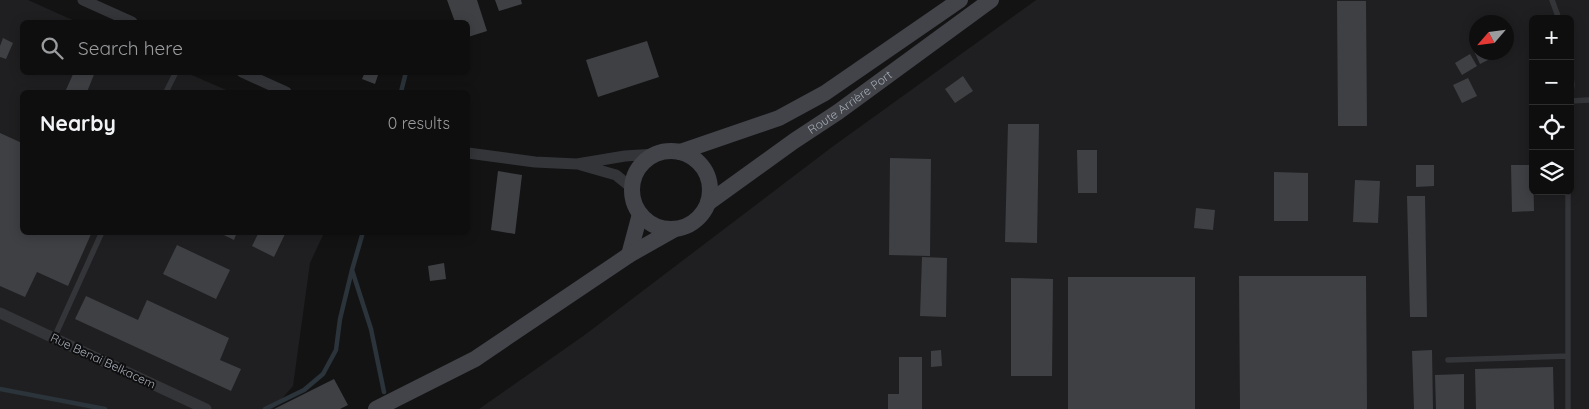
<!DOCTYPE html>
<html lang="en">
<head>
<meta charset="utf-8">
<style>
  body { margin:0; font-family:Quicksand,sans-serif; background:#171718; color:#f1f3f6 }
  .controls { position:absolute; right:15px; top:15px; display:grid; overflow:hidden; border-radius:8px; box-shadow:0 2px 12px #0003 }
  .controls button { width:45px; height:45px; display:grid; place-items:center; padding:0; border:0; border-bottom:1px solid #2e2e2f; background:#0e0e0f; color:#f1f3f6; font:25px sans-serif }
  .compass { position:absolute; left:1469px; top:15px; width:45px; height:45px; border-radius:50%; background:#0e0e0f; box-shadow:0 2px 12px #0003; rotate:242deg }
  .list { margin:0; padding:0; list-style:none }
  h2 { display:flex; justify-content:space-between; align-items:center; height:65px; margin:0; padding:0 20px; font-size:21px }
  h2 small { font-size:16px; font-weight:400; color:#9b9c9e }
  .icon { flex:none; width:28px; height:28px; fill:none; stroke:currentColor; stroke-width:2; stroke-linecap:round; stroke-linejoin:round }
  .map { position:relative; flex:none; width:1589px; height:409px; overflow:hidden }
  .search { position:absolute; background:#0e0e0f; box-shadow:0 2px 12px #0003; left:20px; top:20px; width:450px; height:55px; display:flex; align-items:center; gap:12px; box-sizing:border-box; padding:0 18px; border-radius:8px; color:#9b9c9e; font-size:19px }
  .panel { position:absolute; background:#0e0e0f; box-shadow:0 2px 12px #0003; left:20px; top:90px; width:450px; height:145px; border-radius:8px }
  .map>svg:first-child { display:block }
</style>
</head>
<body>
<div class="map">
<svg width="1589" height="409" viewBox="0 0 1589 409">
  <rect width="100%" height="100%" fill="#131314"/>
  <path fill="#1f1f21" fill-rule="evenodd" d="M 0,0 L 28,0 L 77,22 L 22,22 L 22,72 L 187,73 L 231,92 L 22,92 L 22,232 L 324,233 L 310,263 L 293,386 L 273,409 L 0,409 Z
    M 1036,0 L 1589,0 L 1589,409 L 479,409 L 586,334 L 832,147 ZM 1533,19 L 1570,19 L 1570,191 L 1533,191 ZM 1476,22 L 1506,22 L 1506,52 L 1476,52 Z"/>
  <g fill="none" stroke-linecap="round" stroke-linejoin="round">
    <path stroke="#2b343a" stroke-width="4.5" d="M 401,92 L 406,72
      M 363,232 L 352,270 L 371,329 L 384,392
      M 0,389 L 105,409
      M 265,409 L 304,390 L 323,374 L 336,350 L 340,319 L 352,270"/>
  </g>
  <path fill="#3f4044" d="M 447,0 L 477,0 L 487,31 L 468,37 L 468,22 L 455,22 Z
    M 495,0 L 521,0 L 522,4 L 499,11 Z
    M 1337,1 L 1366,1 L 1367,126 L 1338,126 Z
    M 3,38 L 13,43 L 6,59 L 0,57 L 0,46 Z
    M 647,41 L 659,77 L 598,97 L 586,60 Z
    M 1476,49 L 1476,52 L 1494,52 L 1496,56 L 1480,64 L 1474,51 Z
    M 1470,54 L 1477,66 L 1462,75 L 1455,63 Z
    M 74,72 L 95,72 L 87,92 L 65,92 Z
    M 365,72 L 379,72 L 375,84 L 362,79 Z
    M 963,76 L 973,91 L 955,103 L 945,89 Z
    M 1468,78 L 1477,96 L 1462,103 L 1453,85 Z
    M 1008,124 L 1039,124 L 1037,243 L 1005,242 Z
    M 0,133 L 22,143 L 22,232 L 92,232 L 68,286 L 37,272 L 25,297 L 0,286 Z
    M 1077,150 L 1097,150 L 1097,193 L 1078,193 Z
    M 890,158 L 931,159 L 930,256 L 889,255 Z
    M 1416,165 L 1434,165 L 1434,186 L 1416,187 Z
    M 1511,165 L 1533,165 L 1534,211 L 1512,212 Z
    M 498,171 L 522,175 L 515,234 L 491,230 Z
    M 1274,172 L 1308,173 L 1308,221 L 1274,221 Z
    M 1355,180 L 1380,181 L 1378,223 L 1353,222 Z
    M 1407,196 L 1425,196 L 1427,317 L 1410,317 Z
    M 1196,208 L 1215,210 L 1213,230 L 1194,228 Z
    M 218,232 L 237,232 L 234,240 Z
    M 259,232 L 286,232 L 274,257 L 252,246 Z
    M 177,245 L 230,270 L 216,299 L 163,274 Z
    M 922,257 L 947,258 L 946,317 L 920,316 Z
    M 444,263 L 446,279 L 430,281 L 428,266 Z
    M 1239,276 L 1366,276 L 1367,409 L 1240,409 Z
    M 1068,277 L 1195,277 L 1195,409 L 1068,409 Z
    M 1011,278 L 1053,279 L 1052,376 L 1011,376 Z
    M 86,296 L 138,320 L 147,300 L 229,338 L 220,360 L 241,369 L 231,391 L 75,319 Z
    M 941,350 L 942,366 L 931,367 L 931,351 Z
    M 1432,350 L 1433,409 L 1414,409 L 1412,351 Z
    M 899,357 L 922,357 L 922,409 L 888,409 L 888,394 L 899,394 Z
    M 1553,367 L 1554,409 L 1476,409 L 1475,369 Z
    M 1464,374 L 1464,409 L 1436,409 L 1435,375 Z
    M 334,379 L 348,405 L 340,409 L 274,409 Z"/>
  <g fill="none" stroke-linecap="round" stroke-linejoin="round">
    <path stroke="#343539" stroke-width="5.5" d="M 1552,0 L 1559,19
      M 1570,68 L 1572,85 L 1570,99
      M 166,92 L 176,72
      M 1570,101 L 1589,100
      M 54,338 L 102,232
      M 1448,360 L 1568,356
      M 1568,409 L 1568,191"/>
    <path stroke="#343539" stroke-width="11" d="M 83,0 L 132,22
      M 242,72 L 286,92
      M 468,153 L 535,162 L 577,164 L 625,156 L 656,154
      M 581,165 L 616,175 L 632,188
      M 0,313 L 206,409"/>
    <g stroke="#424449" stroke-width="16">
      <circle cx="671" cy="190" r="39"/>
      <path d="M 680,152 L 779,118 L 825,93 L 960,0"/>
      <path id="s1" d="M 708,203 L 794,141 L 838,112 L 991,0"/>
      <path d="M 629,255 L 640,214"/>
      <path d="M 376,409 L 475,359 L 629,255 L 675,229"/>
    </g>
  </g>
  <g text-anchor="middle" stroke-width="4" stroke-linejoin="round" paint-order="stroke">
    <g font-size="12" fill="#a4aab5" stroke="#0e0e0f">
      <text dy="4" stroke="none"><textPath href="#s1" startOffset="174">Route Arrière Port</textPath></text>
      <text transform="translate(103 361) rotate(25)" y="4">Rue Benai Belkacem</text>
    </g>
  </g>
</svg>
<div class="controls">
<button>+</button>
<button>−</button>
<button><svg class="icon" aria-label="locate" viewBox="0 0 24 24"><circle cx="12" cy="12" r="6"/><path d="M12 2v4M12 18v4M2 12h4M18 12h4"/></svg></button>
<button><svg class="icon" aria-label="layers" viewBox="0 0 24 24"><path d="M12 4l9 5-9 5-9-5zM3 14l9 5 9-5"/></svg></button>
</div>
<svg class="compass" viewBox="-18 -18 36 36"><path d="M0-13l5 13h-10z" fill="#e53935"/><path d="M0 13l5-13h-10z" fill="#9b9c9e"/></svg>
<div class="search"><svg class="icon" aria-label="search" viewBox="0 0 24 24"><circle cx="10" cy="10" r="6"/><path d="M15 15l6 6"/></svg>Search here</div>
<section class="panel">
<h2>Nearby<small>0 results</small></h2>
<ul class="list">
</ul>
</section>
</div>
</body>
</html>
